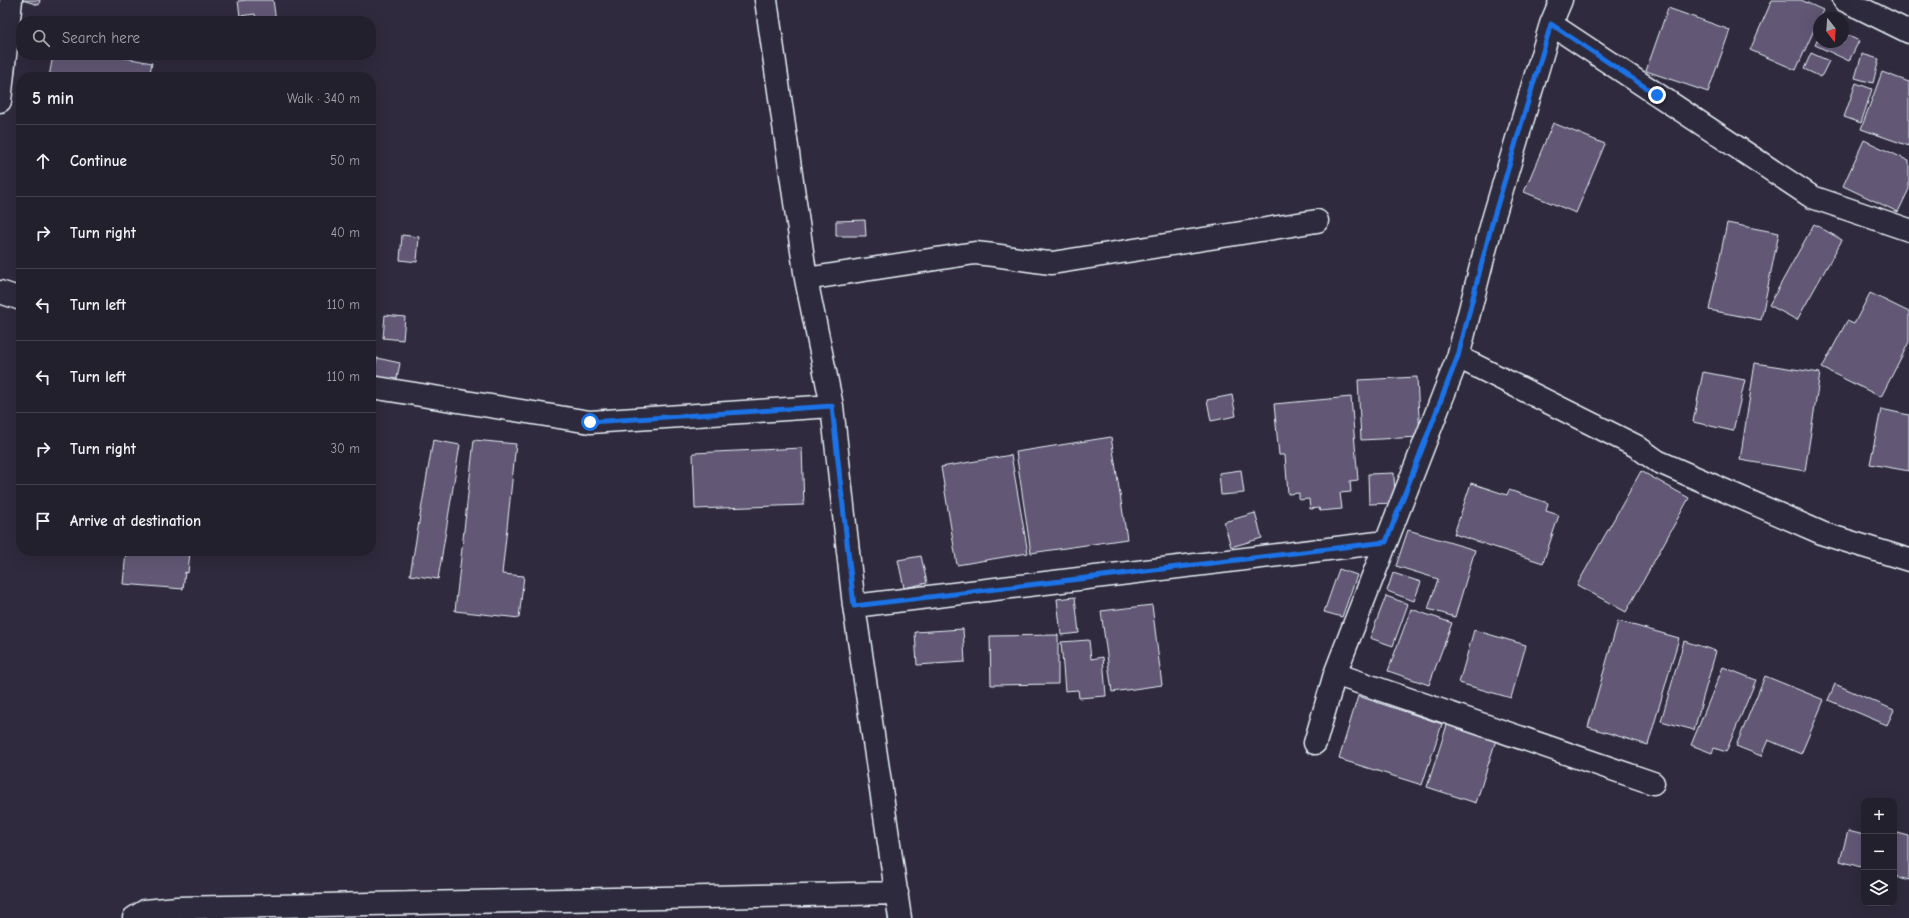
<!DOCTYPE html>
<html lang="en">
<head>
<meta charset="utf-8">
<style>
  body { margin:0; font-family:"Comic Neue",sans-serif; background:#2f2d3a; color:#f1f3f6 }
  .controls { position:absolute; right:12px; bottom:12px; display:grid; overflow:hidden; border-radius:8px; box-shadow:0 4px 16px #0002 }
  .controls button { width:36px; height:36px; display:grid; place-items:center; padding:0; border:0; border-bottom:1px solid #403e4a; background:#23202e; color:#f1f3f6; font:20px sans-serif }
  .compass { position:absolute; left:1813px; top:12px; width:36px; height:36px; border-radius:50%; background:#23202e; box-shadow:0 4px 16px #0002; rotate:163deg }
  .stop { position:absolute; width:12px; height:12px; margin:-9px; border:3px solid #1a73e8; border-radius:50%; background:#fff }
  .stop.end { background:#1a73e8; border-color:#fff; box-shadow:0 1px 4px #0008 }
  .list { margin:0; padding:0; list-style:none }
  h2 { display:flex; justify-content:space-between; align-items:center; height:52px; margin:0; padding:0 16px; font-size:17px }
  h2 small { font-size:13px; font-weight:400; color:#a3a3aa }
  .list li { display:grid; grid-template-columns:26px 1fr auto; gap:12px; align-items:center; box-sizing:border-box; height:72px; padding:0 16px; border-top:1px solid #403e4a }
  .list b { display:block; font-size:15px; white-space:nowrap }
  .list em { font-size:13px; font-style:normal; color:#a3a3aa }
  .icon { flex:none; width:22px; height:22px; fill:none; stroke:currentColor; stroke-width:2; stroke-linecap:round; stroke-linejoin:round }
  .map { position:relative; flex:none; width:1909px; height:918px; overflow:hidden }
  .search { position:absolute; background:#23202e; box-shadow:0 4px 16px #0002; left:16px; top:16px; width:360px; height:44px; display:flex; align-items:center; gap:10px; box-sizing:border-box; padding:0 14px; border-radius:16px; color:#a3a3aa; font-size:15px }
  .panel { position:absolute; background:#23202e; box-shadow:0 4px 16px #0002; left:16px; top:72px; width:360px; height:484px; border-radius:16px }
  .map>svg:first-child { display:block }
</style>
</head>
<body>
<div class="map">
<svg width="1909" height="918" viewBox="0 0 1909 918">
  <rect width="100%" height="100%" fill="#2f2a3d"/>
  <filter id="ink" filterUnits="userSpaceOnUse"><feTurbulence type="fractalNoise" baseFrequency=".025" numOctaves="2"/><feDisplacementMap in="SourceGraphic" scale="8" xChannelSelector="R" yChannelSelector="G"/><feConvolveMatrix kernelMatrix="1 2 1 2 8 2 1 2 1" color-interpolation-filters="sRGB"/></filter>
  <g filter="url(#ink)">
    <path fill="#625976" stroke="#e8f1f8" d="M 22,0 L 40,0 L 39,5 Z
      M 247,0 L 273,0 L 276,21 L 256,21 L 255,14 L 240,16 L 238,1 Z
      M 1772,0 L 1801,0 L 1823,10 L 1796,70 L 1750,50 Z
      M 1668,8 L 1730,30 L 1708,92 L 1646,71 Z
      M 1843,33 L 1859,41 L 1849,61 L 1815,45 L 1819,37 L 1819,42 L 1843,42 Z
      M 1811,53 L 1829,61 L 1821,77 L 1804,69 Z
      M 1862,54 L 1879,59 L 1873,83 L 1855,78 Z
      M 53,55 L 110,55 L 152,63 L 149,77 L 49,77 Z
      M 1882,72 L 1909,82 L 1909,146 L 1861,129 Z
      M 1856,83 L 1872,89 L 1861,123 L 1844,117 Z
      M 1553,123 L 1605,144 L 1576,213 L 1524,192 Z
      M 1864,140 L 1909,161 L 1909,189 L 1898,212 L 1843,186 Z
      M 865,220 L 866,236 L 836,236 L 836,221 Z
      M 1727,223 L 1779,233 L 1761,320 L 1709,310 Z
      M 1814,224 L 1842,240 L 1797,320 L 1769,305 Z
      M 402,235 L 419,237 L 417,262 L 400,260 Z
      M 1870,293 L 1909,312 L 1909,342 L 1881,397 L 1822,368 L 1847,321 L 1854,324 Z
      M 385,315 L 405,317 L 403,340 L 383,338 Z
      M 377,358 L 400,363 L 396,384 L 373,380 Z
      M 1755,363 L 1820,373 L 1805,471 L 1740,460 Z
      M 1703,372 L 1745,380 L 1733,431 L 1693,422 Z
      M 1417,377 L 1420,437 L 1361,440 L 1358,380 Z
      M 1232,395 L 1236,416 L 1211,421 L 1207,400 Z
      M 1351,397 L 1358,480 L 1350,481 L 1351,492 L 1340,493 L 1342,509 L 1320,511 L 1319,508 L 1310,509 L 1309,499 L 1299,500 L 1299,493 L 1288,494 L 1285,455 L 1279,455 L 1274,404 Z
      M 1881,409 L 1909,415 L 1909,471 L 1870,464 Z
      M 1111,437 L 1127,539 L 1031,553 L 1016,452 Z
      M 433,440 L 460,445 L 438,579 L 410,575 Z
      M 474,440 L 516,444 L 502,574 L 524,576 L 519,618 L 455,611 Z
      M 802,448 L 804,505 L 695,509 L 693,453 Z
      M 1011,455 L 1028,553 L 957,565 L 941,467 Z
      M 1241,470 L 1244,493 L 1221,495 L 1219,473 Z
      M 1641,471 L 1689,498 L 1626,612 L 1577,585 Z
      M 1394,473 L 1395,503 L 1369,504 L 1368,474 Z
      M 1471,483 L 1507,495 L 1509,490 L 1548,503 L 1546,511 L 1559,515 L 1543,563 L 1454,534 Z
      M 1255,513 L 1262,538 L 1231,547 L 1224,522 Z
      M 1408,530 L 1475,550 L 1455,617 L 1428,609 L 1438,579 L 1396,566 Z
      M 126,551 L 190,551 L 188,573 L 185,572 L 183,589 L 123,584 Z
      M 921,556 L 927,583 L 904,588 L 898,560 Z
      M 1339,569 L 1357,575 L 1342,617 L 1324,612 Z
      M 1393,573 L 1421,582 L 1414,601 L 1387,591 Z
      M 1386,596 L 1408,604 L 1393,646 L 1370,638 Z
      M 1075,597 L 1079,633 L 1061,635 L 1057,599 Z
      M 1152,605 L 1162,685 L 1112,692 L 1101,611 Z
      M 1411,609 L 1452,623 L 1429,685 L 1388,671 Z
      M 1618,621 L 1679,638 L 1648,745 L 1588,727 Z
      M 963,629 L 965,662 L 917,665 L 915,632 Z
      M 1474,630 L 1526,645 L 1511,698 L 1459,683 Z
      M 1058,635 L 1058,684 L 991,685 L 990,636 Z
      M 1089,640 L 1091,659 L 1103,657 L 1106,696 L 1079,698 L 1078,690 L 1065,691 L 1061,642 Z
      M 1684,641 L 1716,651 L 1694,730 L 1661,721 Z
      M 1723,667 L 1756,680 L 1726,752 L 1714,748 L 1712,753 L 1691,745 Z
      M 1765,676 L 1824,700 L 1801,754 L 1768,740 L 1761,756 L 1736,746 Z
      M 1835,684 L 1894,710 L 1887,725 L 1828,700 Z
      M 1358,696 L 1442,724 L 1422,785 L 1339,759 Z
      M 1447,725 L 1496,740 L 1476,803 L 1427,787 Z
      M 1848,831 L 1864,835 L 1864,868 L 1840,861 Z
      M 1894,832 L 1909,836 L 1909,880 L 1894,876 Z"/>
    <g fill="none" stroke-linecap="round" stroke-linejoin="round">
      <defs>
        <path id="minor" d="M 766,0 L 806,279 L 832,406 L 854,606 L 900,918
          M 1844,0 L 1909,32
          M 1551,24 L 1812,197 L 1909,230
          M 0,101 L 11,0
          M 806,279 L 975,253 C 1001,255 1026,261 1052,263 L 1317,221
          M 0,292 L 21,299
          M 1458,357 L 1636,446 L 1657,461 L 1824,534 L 1909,560
          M 371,387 L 590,422 L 832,406
          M 854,606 L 1386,542
          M 1335,674 L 1653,783
          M 1315,743 L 1335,674 L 1458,357 L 1492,223 L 1551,24 L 1561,0
          M 134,918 L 145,911 L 177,908 L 897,893"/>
      </defs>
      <use href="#minor" stroke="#e8f1f8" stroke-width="25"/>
      <use href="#minor" stroke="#2f2a3d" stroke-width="22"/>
    </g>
  </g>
  <g fill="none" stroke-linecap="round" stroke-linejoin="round" filter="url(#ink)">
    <path stroke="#1a73e8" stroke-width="5" d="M 590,422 L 832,406 L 854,606 L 1386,542 L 1458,356 L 1492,223 L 1551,24 L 1657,95"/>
  </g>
</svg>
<div class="controls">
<button>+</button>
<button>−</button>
<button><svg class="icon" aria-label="layers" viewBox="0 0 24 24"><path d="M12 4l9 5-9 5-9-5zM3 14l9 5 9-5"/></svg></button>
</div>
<svg class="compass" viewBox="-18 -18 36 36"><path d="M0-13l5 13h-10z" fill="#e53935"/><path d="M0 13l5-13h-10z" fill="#a3a3aa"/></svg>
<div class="stop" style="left:590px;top:422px"></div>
<div class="stop end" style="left:1657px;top:95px"></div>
<div class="search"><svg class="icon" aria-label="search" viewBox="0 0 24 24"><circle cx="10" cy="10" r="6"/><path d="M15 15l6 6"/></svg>Search here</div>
<section class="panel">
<h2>5 min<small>Walk · 340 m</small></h2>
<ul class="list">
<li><svg class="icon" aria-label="ahead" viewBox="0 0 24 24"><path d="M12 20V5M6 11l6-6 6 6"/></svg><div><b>Continue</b></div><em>50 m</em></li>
<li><svg class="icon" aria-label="right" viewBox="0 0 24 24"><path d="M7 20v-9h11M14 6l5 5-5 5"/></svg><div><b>Turn right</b></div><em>40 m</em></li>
<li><svg class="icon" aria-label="left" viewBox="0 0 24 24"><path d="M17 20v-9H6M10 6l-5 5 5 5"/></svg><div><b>Turn left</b></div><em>110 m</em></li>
<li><svg class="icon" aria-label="left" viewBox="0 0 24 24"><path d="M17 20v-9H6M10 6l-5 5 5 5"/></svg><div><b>Turn left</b></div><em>110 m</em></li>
<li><svg class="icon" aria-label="right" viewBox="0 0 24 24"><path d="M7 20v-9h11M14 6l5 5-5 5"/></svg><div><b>Turn right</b></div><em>30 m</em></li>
<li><svg class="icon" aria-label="arrive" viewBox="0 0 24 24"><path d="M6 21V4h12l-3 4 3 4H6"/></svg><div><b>Arrive at destination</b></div></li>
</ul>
</section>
</div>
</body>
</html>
